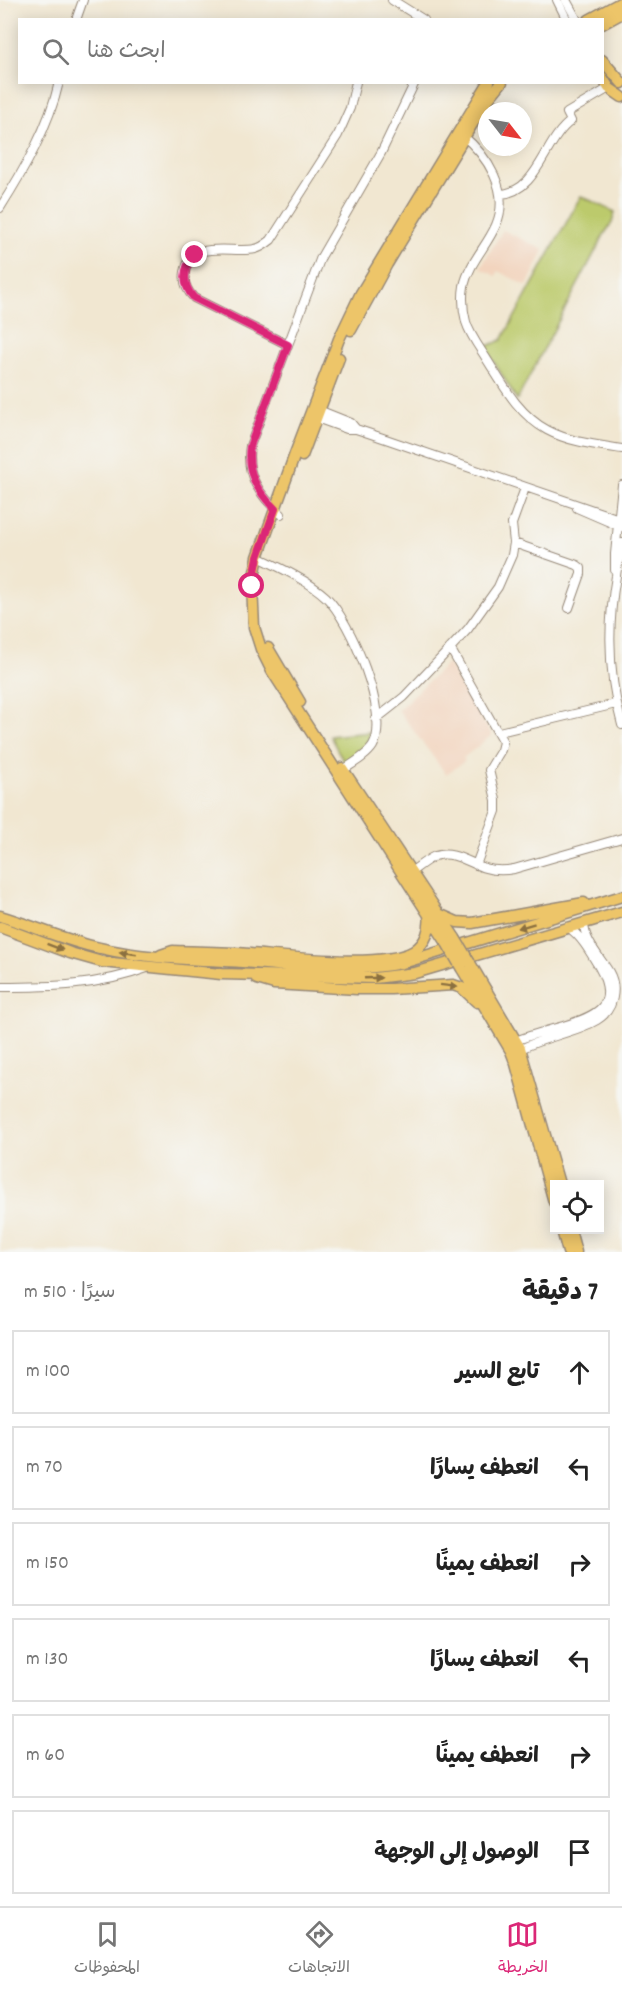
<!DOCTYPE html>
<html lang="ar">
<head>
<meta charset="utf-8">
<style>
  body { margin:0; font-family:Dekko,"Playpen Sans Arabic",sans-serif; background:#f2f2f2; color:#222; direction:rtl }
  .controls { position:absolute; right:18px; bottom:18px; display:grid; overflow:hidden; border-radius:0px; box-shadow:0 3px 15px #0003 }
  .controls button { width:54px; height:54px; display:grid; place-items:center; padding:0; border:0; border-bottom:2px solid #e0e0e0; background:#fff; color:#222; font:30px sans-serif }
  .compass { position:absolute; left:478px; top:102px; width:54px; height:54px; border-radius:50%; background:#fff; box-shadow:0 3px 15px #0003; rotate:121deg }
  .stop { position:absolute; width:18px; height:18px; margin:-14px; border:4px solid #db2777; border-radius:50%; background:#fff }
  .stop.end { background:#db2777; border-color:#fff; box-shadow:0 2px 6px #0008 }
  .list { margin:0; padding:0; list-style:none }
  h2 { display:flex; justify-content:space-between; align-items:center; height:78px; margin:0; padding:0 24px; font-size:26px }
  h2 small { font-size:20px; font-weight:400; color:#767676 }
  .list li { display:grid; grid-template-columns:39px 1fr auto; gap:18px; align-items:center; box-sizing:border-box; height:84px; margin:0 12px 12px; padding:0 12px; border:2px solid #e0e0e0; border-radius:0px }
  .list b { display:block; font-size:22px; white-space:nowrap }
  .list em { font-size:20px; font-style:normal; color:#767676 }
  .icon { flex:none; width:33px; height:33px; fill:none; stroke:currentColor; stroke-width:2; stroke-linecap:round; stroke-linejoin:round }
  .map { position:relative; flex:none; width:622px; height:1252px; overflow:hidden; direction:ltr }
  .search { position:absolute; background:#fff; box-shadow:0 3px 15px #0003; left:18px; right:18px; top:18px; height:66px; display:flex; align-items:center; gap:15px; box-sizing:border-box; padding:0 21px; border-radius:0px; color:#767676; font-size:22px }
  .sheet { height:654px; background:#fff }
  nav { display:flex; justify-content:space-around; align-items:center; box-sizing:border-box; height:84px; border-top:2px solid #e0e0e0; background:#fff; font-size:16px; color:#767676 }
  nav a { display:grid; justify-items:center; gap:3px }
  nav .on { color:#db2777 }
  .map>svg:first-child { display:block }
</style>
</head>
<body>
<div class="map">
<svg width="622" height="1252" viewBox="0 0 622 1252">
  <rect width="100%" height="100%" fill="#f6f6f2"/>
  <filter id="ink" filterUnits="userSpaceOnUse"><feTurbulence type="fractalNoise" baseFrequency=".0167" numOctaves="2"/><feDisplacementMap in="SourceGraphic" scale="12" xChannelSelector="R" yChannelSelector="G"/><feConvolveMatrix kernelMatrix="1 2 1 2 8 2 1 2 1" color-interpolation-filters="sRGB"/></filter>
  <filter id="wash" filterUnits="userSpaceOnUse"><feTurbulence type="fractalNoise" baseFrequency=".008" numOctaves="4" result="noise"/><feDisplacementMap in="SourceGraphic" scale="24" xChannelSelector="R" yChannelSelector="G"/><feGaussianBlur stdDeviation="1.35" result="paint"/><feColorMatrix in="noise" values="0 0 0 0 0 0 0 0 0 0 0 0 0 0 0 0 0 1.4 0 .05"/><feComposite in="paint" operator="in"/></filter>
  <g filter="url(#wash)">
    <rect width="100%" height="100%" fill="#f1e7d1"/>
    <path fill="#f2d4be" d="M 503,230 L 544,250 L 527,286 L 498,271 L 496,276 L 480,268 Z
      M 448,663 L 492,735 L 463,758 L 465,761 L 446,774 L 398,710 Z"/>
    <path fill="#bcca6c" stroke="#7c7a45" stroke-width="1.5" d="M 581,196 L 615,212 L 612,223 L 605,233 L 517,400 L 485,347 L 502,340 Z
      M 370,732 C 369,747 359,758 345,764 L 330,736 Z"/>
  </g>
  <g filter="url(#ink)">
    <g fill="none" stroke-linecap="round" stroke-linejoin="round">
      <defs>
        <path id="minor" d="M 392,0 L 424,20
          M 557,0 L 567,20
          M 566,0 L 577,20
          M 76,20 L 83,0
          M 461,134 C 487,155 511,191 496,225 C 487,246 469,263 464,286 C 462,298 463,310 466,322 C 470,335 479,347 486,358 C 503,385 518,414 547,430 C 569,442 597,445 622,449
          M 501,194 C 539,191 544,140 571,121 L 567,113 L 609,88
          M 0,208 C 24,170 49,127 59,82
          M 288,345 L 194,298 C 187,291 183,283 185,272 C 191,238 232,254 255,249 C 261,248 266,244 271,240 L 338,135 L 350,108 L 356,82
          M 316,409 L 351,423 L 356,429 L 374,435 L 622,520
          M 311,416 L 347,429 L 356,429
          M 577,508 L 621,527
          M 281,514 C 260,496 245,475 250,446 L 321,257 L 381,153 L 415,82
          M 514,543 L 577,565 L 581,568 L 581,574 L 569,608
          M 622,543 C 621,555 617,565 616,576 C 607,627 608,675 622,725
          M 258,557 C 279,567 309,581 326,597 C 350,620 391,715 373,746 C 366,757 350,765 340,772
          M 615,570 L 615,554 L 622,485
          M 450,648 L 503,742 L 501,750 L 489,770 L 496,800 L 496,811 L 476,865
          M 376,719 L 404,697 L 442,657 L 468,629 L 498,587 L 512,555 L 514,543 L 512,524 L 525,488
          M 499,732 L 616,704
          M 411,872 C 418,867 426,860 435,856 C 453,850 469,863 485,868 C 495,871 504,871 514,869 L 622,838
          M 0,987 C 51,987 99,986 147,968
          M 510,1043 C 527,1036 545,1031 563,1026 C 596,1016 621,1006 599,967 C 590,952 582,937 568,927
          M 515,1052 C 540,1037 573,1034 597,1020 C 614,1010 618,988 609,972 C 600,957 584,941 584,923"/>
        <path id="major" d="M 589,20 L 622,2
          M 602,24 L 622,13
          M 602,60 L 622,83
          M 602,77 L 609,88 L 622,97
          M 351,330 L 387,264 L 485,103 L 502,82
          M 302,456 L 339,358
          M 268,648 L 300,702
          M 342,768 L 455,938
          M 441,915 L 457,922 L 472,923 L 584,903
          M 0,916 C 34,926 66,941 100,948 C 147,959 194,959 242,962 C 296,966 352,974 406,962 L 622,896
          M 0,927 L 70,953 L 102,962 L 221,974 L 375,978 L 415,973 L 622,912
          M 447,943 L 272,671 L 261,649 L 254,627 L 252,586 L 258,557 L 295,454 L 339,339 L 361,293 L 489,82
          M 161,955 L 173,951 C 199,952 225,952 250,954 C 288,957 383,969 414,951 C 426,943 431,929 429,915
          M 470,963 L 520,1048 L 559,1184
          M 462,969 L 511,1051 L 516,1064 L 554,1202
          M 257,979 L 274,984 L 357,989 L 391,989 L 453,985 L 462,988 L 477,1002
          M 562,1230 L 568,1252
          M 570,1230 L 576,1252"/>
      </defs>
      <use href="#minor" stroke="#968878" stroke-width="10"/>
      <use href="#major" stroke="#968878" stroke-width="13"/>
      <use href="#minor" stroke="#fff" stroke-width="8"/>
      <use href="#major" stroke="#edc569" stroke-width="10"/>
      <defs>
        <path id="major-bridge" d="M 455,938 L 470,963
          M 447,943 L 462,969"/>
      </defs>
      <use href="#major-bridge" stroke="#968878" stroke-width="13" stroke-linecap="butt"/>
      <use href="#major-bridge" stroke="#edc569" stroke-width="10"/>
    </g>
    <defs><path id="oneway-solid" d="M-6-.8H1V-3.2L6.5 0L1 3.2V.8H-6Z" transform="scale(1.5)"/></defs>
    <g fill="#8b7040">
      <use href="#oneway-solid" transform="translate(526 926) rotate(163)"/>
      <use href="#oneway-solid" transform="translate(55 947) rotate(21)"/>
      <use href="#oneway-solid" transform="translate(128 953) rotate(-172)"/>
      <use href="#oneway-solid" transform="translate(373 978) rotate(-2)"/>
      <use href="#oneway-solid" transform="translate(449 986) rotate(7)"/>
    </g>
  </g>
  <g fill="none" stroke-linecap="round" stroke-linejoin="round" filter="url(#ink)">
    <path stroke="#db2777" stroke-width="8" d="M 195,255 C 182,268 182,285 194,298 L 288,345 L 250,446 C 246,472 257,491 275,509 L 258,557 L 252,586"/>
  </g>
</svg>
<div class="controls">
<button><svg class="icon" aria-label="locate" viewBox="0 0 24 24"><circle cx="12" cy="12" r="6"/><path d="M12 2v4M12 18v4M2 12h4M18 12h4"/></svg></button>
</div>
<svg class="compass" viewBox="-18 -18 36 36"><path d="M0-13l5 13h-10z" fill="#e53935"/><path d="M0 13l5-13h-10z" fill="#767676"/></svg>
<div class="stop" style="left:252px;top:586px"></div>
<div class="stop end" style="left:195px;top:255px"></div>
<div class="search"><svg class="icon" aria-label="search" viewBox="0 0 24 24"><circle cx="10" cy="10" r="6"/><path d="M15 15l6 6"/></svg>ابحث هنا</div>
</div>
<section class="sheet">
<h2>7 دقيقة<small>سيرًا · 510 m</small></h2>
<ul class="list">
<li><svg class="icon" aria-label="ahead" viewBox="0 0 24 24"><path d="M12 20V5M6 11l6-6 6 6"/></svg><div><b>تابع السير</b></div><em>100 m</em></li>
<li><svg class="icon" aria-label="left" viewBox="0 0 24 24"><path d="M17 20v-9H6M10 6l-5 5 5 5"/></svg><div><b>انعطف يسارًا</b></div><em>70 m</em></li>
<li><svg class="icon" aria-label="right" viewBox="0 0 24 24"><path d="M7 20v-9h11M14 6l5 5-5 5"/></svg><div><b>انعطف يمينًا</b></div><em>150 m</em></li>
<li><svg class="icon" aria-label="left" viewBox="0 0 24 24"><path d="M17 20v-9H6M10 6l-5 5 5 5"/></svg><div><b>انعطف يسارًا</b></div><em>130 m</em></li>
<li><svg class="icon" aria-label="right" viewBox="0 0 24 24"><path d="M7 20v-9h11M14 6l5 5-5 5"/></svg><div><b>انعطف يمينًا</b></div><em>60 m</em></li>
<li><svg class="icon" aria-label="arrive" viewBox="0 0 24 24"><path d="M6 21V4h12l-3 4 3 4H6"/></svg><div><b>الوصول إلى الوجهة</b></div></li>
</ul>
</section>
<nav>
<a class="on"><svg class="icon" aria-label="map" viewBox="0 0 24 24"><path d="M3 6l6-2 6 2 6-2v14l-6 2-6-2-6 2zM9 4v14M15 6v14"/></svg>الخريطة</a>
<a><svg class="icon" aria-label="directions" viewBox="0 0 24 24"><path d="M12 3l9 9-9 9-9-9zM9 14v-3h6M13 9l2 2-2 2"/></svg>الاتجاهات</a>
<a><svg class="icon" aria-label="saved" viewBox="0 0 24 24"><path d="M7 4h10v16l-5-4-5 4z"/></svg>المحفوظات</a>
</nav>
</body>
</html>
